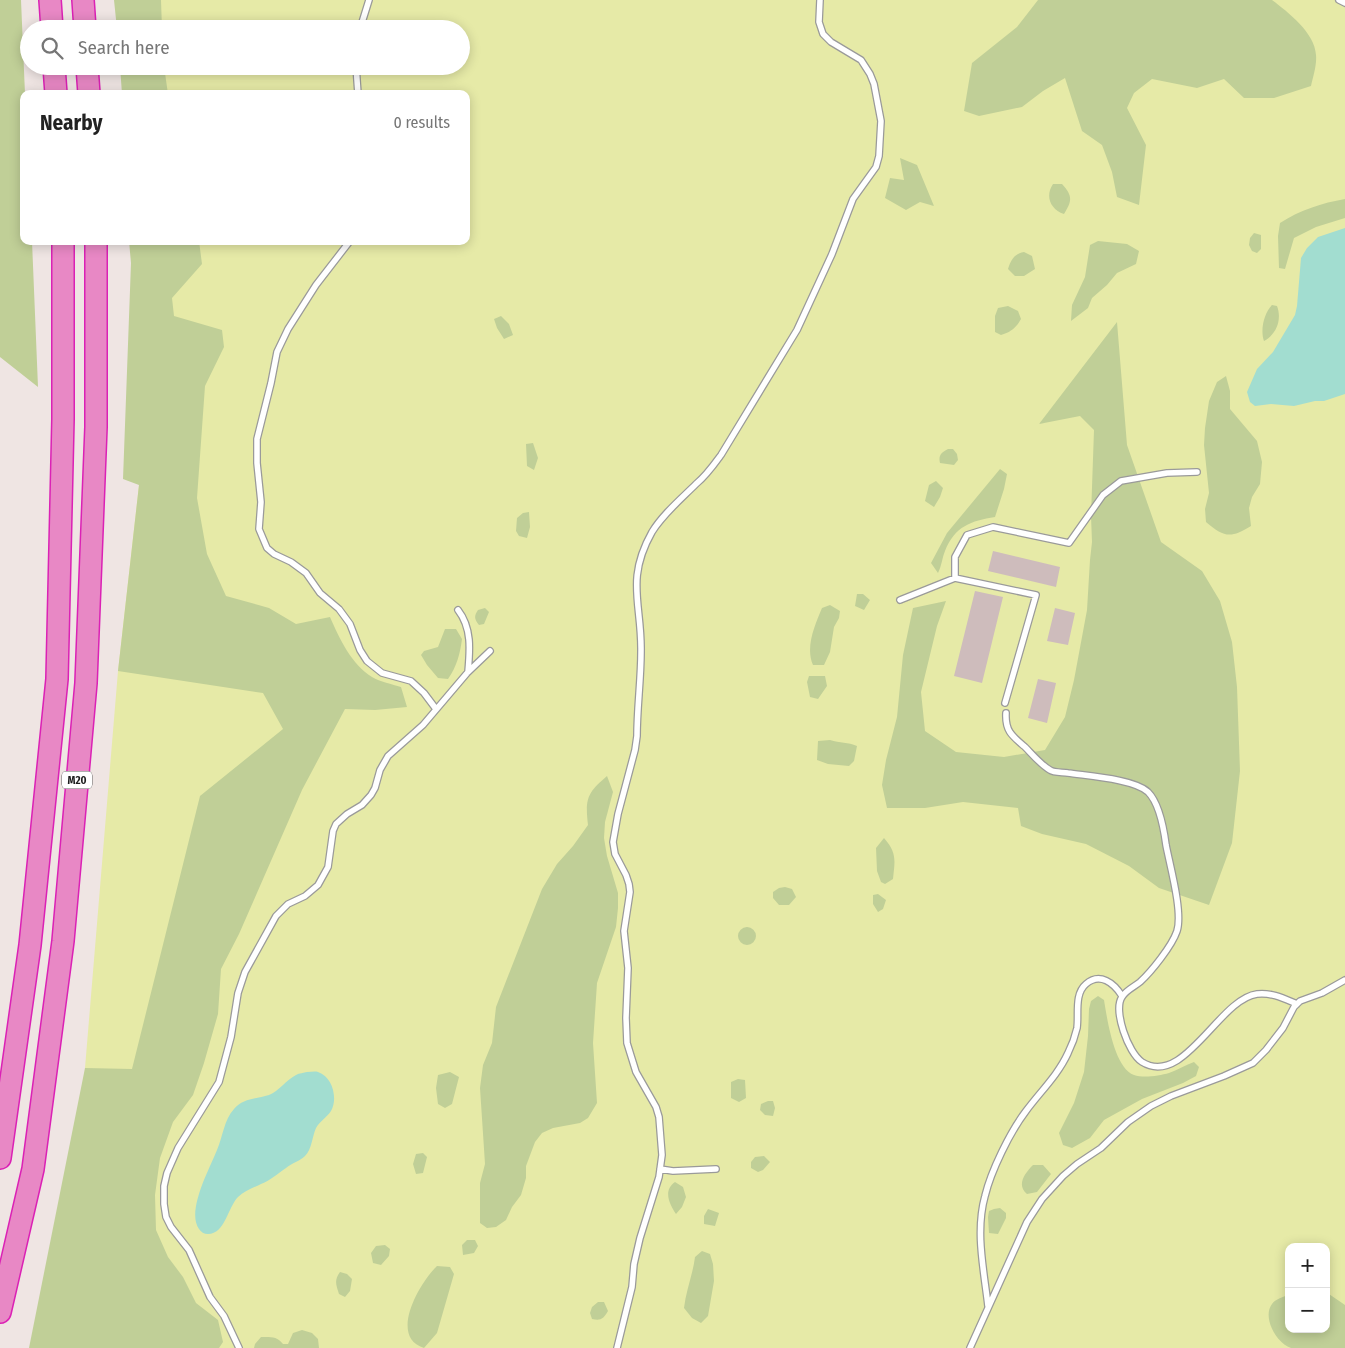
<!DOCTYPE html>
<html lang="en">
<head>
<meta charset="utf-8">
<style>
  body { margin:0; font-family:"Fira Sans Condensed",sans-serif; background:#f6f6f6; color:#222 }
  .controls { position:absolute; right:15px; bottom:15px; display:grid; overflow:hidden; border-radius:10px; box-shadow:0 2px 12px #0003 }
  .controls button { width:45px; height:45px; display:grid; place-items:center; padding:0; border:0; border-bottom:1px solid #e0e0e0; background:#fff; color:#222; font:25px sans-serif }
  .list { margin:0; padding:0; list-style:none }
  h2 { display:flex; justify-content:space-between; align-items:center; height:65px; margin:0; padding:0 20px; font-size:21px }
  h2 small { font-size:16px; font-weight:400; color:#767676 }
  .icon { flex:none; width:28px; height:28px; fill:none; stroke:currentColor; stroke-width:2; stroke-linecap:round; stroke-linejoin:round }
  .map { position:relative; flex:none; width:1345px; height:1348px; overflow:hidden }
  .search { position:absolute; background:#fff; box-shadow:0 2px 12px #0003; left:20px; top:20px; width:450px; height:55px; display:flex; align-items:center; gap:12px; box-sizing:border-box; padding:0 18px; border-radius:28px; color:#767676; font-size:19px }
  .panel { position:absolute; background:#fff; box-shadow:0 2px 12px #0003; left:20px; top:90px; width:450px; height:155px; border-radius:10px }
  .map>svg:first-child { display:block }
</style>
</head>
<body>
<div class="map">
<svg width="1345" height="1348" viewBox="0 0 1345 1348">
  <rect width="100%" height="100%" fill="#efe5e3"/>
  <path fill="#e6eaa7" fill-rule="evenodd" d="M 124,0 L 1345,0 L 1345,1348 L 103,1348 L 80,1179 L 85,1068 L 118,671 L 139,485 L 140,241 L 466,241 L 466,94 L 130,94 L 128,66 L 461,66 L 461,29 L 126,29 ZM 1289,1247 L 1326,1247 L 1326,1329 L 1289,1329 Z"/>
  <path fill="#c0cf97" d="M 0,0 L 21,0 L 25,94 L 24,94 L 24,241 L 32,241 L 38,387 L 0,357 Z
    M 114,0 L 161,0 L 162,29 L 117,29 Z
    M 1038,0 L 1272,0 C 1288,12 1315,33 1316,55 C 1317,65 1313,77 1311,86 L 1274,98 L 1244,98 L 1224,79 L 1197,88 L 1152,79 L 1134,93 L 1127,108 L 1146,145 L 1139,205 L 1117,197 L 1112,172 L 1102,145 L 1082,131 L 1065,78 L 1043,91 L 1022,107 L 979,116 L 964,111 L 972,63 L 1017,27 Z
    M 120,66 L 164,66 L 168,94 L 122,94 Z
    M 900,158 L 917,165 L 934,206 L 920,202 L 906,210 L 885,198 L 890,178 L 904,180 Z
    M 1053,184 L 1062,184 C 1073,196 1072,201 1064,214 C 1050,209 1045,196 1053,184 Z
    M 1345,199 L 1345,218 L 1316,227 L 1294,238 L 1285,269 L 1279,268 L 1278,236 L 1280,223 C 1300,210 1322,203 1345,199 Z
    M 1254,233 L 1261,235 L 1261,249 L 1257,253 L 1252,251 L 1249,245 L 1250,238 Z
    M 129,241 L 199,241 L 202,264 L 172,298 L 174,316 L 222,330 L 224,347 L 205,386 L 197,498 L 207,554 L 226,596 L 269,608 L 296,624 L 330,617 C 339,638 352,665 372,677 C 380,682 392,684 401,687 L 407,707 L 375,710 L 345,709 L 302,790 L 239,934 L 221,969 L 218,1014 L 204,1063 L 193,1095 L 173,1122 L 160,1158 L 155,1195 L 156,1230 L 168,1257 L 183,1277 L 196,1303 L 218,1320 L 223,1342 L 219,1348 L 29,1348 L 85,1068 L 132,1069 L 200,796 L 283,729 L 263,693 L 118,671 L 139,485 L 123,479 L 131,263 Z
    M 1098,241 L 1127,244 L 1139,251 L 1136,264 L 1117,273 L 1107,285 L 1092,298 L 1088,308 L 1071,321 L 1072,305 L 1085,277 L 1090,245 Z
    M 1024,252 L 1032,256 L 1035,269 L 1024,276 L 1015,276 L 1008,269 C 1011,260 1014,254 1024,252 Z
    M 1272,305 L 1277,306 C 1282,319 1277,334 1264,341 C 1260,330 1264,313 1272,305 Z
    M 1008,306 L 1018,311 L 1021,319 C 1016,328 1011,332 1001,335 L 995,332 L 995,316 L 998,308 Z
    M 501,316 L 509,324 L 513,335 L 504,339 L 497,328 L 494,319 Z
    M 1117,322 L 1127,445 L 1161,542 L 1202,571 L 1220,601 L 1232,642 L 1237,687 L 1240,771 L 1232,843 L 1209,905 L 1159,888 L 1129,866 L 1086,844 L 1042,834 L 1021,826 L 1018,808 L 963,802 L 925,808 L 887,808 L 882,785 L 886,760 L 897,717 L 903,655 L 913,608 L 946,601 L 937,626 L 921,692 L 925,731 L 956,752 L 1004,757 L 1045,750 L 1065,717 L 1074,680 L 1087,610 L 1090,560 L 1092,542 L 1091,516 L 1094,430 L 1080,416 L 1039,424 Z
    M 1226,376 L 1230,391 L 1230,409 L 1257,441 L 1262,462 L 1260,484 L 1252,497 L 1249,508 L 1251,526 C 1230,539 1224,537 1206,522 L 1205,509 L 1209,493 L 1204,445 L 1205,428 L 1209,401 L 1217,382 Z
    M 533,443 L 538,458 L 534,470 L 527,466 L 526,444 Z
    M 948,449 L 953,449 L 957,454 L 958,460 L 954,465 L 940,463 C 938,455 942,452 948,449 Z
    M 1000,469 L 1007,474 L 1004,489 L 995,517 C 971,521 955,526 945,551 C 942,558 942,565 938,573 L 931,563 L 947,533 Z
    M 936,481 L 943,488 L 940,497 L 934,507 L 925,501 L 929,485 Z
    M 529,512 L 530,527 L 527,538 L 519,536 L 516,531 L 517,518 L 523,513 Z
    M 857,594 L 863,594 L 870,600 L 864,610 L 855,606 Z
    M 830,605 L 840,611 L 839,618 L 834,627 L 830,652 L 824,665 L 813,665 C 805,647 815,625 822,608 Z
    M 485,608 L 489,612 L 484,624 L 479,625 C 474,619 474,616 478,610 Z
    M 445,629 L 456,629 L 462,639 C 460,654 457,666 448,679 L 438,678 L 427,665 L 421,655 L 424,651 L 438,647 Z
    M 809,676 L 825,676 L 827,686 L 818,699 L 810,697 L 807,682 Z
    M 830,740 C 840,743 848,742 857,746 L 854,761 L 849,766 L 828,764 L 817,760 L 818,741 Z
    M 607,776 L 613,792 L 605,822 L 604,838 L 607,856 L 618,893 L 618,908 L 616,927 L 597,983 L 593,1043 L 597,1103 L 588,1118 L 580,1123 L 553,1128 L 542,1133 L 535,1142 L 526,1166 L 526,1178 L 521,1195 L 512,1207 L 506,1220 L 496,1227 L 487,1228 L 480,1223 L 480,1183 L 485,1164 L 480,1088 L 483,1065 L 492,1043 L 496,1007 L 542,889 L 557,864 L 573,846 L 588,825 C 585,799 587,793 607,776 Z
    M 884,838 C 897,853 895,860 893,879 L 885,884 L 881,882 L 877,871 L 876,848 Z
    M 785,887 L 792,889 L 796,897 L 789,905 L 779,905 L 773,898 L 773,892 L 779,888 Z
    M 878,894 L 886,900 L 883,909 L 878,912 L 873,904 L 873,895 Z
    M738 936a9 9 0 1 1 18 0a9 9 0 1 1-18 0Z
    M 1098,996 L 1104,1000 C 1107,1018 1114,1068 1134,1075 C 1143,1078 1159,1076 1169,1073 C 1177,1070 1186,1065 1194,1062 L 1199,1067 L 1196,1076 L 1183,1083 L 1142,1099 L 1104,1120 L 1090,1138 L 1072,1148 L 1063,1145 L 1059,1133 L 1074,1103 L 1084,1072 L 1088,1036 L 1089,1009 L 1091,1001 Z
    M 450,1072 L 459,1077 L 452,1104 L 445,1108 L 438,1104 L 436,1088 L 438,1075 Z
    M 738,1079 L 745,1080 L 746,1098 L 739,1102 L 731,1098 L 731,1082 Z
    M 768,1101 L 773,1101 L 775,1108 L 773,1116 L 765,1115 L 760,1110 L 761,1104 Z
    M 423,1153 L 427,1157 L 423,1173 L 416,1174 L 413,1164 L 416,1154 Z
    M 764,1156 L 770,1162 L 763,1170 L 758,1172 L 751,1168 L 751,1162 L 755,1157 Z
    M 1033,1165 L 1043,1165 L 1051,1174 L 1037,1192 L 1027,1194 C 1016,1185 1025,1173 1033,1165 Z
    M 675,1182 L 683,1187 L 686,1197 L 682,1207 L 676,1214 C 669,1204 663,1190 675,1182 Z
    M 1000,1208 L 1006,1213 L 1006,1218 L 998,1234 L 989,1233 L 988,1217 L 989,1211 L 994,1209 Z
    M 708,1209 L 719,1213 L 715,1226 L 704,1224 L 704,1216 Z
    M 467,1240 L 475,1240 L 478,1246 L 474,1253 L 463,1255 L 462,1245 Z
    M 385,1245 L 390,1249 L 389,1256 L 381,1265 L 373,1263 L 371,1253 L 376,1246 Z
    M 702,1251 L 710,1254 L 713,1264 L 714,1281 L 708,1316 L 701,1323 L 692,1318 L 684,1308 C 686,1290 693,1274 695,1257 Z
    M 437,1266 L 450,1267 L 454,1274 L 437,1333 L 424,1348 C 388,1337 420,1282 437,1266 Z
    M 340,1272 L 347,1274 L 352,1279 L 350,1291 L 345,1297 L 339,1294 C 336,1285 334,1280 340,1272 Z
    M 1326,1292 L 1345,1305 L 1345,1348 C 1333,1348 1301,1348 1291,1348 C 1276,1343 1262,1317 1272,1304 C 1275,1299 1284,1297 1289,1294 L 1289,1329 L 1326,1329 Z
    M 598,1302 L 604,1302 L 608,1311 C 603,1319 601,1321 592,1319 L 590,1313 L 592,1307 Z
    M 302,1330 L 312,1333 L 318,1339 L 319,1348 L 254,1348 L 255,1344 L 261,1337 C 270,1337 277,1336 283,1344 L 288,1344 L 293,1333 Z"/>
  <path fill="#a2ddd0" d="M 1345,228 L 1345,394 L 1324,401 L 1315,401 L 1294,406 L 1271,404 L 1255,406 L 1250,402 L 1247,392 L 1257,369 L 1273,352 L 1295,315 L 1297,306 L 1301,258 L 1307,248 L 1318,237 Z
    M 307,1072 C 311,1072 315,1071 318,1072 C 333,1077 338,1099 331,1111 C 327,1117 320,1121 316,1128 C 312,1137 312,1149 305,1156 C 300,1161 292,1163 286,1168 C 277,1174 271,1180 261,1184 C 253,1188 244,1191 238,1197 C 228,1207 225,1234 208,1234 C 204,1234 201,1232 199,1229 C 186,1211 210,1168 217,1150 C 223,1136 224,1120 234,1109 C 243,1098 256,1099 269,1095 C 279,1091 286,1080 296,1075 C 299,1073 304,1073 307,1072 Z"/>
  <path fill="#cebcbc" d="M 993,551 L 1060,567 L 1056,587 L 988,571 Z
    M 975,591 L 1003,597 L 982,683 L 954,676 Z
    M 1055,608 L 1075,613 L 1068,645 L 1047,641 Z
    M 1038,679 L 1056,683 L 1047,723 L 1028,718 Z"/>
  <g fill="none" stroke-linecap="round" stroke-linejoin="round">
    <defs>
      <path id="lane" d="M 1339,0 L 1345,3
        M 360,29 L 369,0
        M 356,66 L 358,94
        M 350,241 L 316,285 L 288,329 L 277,352 L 271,383 L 257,439 L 257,463 L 261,502 L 259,529 L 267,548 L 274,554 L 291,562 L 306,573 L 320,593 L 339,609 L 350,624 L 360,650 L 367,661 L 382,673 L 411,681 L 424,693 L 436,709
        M 955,578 L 955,557 L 967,535 L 993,527 L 1069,543 L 1103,495 L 1121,481 L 1167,473 L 1197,472
        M 900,600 L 955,578 L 1036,595 L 1005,703
        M 458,610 C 472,628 470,650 468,672
        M 1006,713 C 1005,731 1012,736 1025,747 C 1032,754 1041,765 1050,770 C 1054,773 1063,772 1068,773 C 1087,776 1134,779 1148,792 C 1159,803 1164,830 1166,845 C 1170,866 1183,912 1177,931 C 1172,946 1151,972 1140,982 C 1134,987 1126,990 1122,997 C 1113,1010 1128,1053 1142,1062 C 1184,1088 1219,999 1257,994 C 1271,992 1285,999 1297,1004
        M 660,1169 L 673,1171 L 716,1169
        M 988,1306 C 984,1270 975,1232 985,1196 C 991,1171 1010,1132 1026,1111 C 1040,1092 1058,1075 1068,1053 C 1072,1045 1075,1037 1077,1028 C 1079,1014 1074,994 1086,984 C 1100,972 1114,983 1122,996
        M 239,1348 L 224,1316 L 210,1297 L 189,1250 L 171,1227 L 166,1217 L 164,1204 L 164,1186 L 167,1173 L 178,1148 L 219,1082 L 231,1037 L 238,993 L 245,972 L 276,916 L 288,904 L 305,896 L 318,885 L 328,867 L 333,831 L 336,824 L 347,814 L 362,805 L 371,795 L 375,788 L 380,770 L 388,756 L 423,725 L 468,672 L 490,651
        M 617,1348 L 632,1287 L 634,1264 L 640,1238 L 659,1177 L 662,1155 L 659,1117 L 656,1107 L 636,1072 L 627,1043 L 626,1018 L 628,968 L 624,931 L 630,892 L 629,884 L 626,875 L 615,854 L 613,842 L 618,814 L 635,750 L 637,736 C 637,708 641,680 641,652 C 642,604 625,580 652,532 C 663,514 681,499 696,484 C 706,476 713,466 721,455 L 797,330 L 832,254 L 853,199 L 876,167 L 879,156 L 881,121 L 874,84 L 870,74 L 861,60 L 831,42 L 823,34 L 819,22 L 820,0
        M 970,1348 L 1027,1222 L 1042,1199 L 1063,1176 L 1077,1164 L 1101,1148 L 1128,1122 L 1151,1106 L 1171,1096 L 1224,1076 L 1253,1063 L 1266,1050 L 1283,1028 L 1294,1007 L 1300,1001 L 1322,993 L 1345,980"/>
      <path id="highway" d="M 50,0 L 52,29
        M 83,0 L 85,29
        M 54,66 L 56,94
        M 87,66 L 89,94
        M 0,1158 L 30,945 L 57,679 L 63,419 L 63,241
        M 0,1312 L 33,1169 L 63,941 L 86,683 L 96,427 L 96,241"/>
    </defs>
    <use href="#lane" stroke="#9a9a9a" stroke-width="8"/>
    <use href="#highway" stroke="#db21b5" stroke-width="24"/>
    <use href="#lane" stroke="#fff" stroke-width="5.5"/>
    <use href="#highway" stroke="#e888c5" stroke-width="21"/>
  </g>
  <g text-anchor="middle" stroke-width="4" stroke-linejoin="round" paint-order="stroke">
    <rect fill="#fff" stroke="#616161" stroke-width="1" x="62" y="771.5" width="30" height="17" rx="4"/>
    <g font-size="11" font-weight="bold" fill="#1d1d1d">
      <text x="77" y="784">M20</text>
    </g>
  </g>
</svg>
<div class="controls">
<button>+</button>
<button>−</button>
</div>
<div class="search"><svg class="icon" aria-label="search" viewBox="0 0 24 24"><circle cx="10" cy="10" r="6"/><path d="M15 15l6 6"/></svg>Search here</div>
<section class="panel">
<h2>Nearby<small>0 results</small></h2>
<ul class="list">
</ul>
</section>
</div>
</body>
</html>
